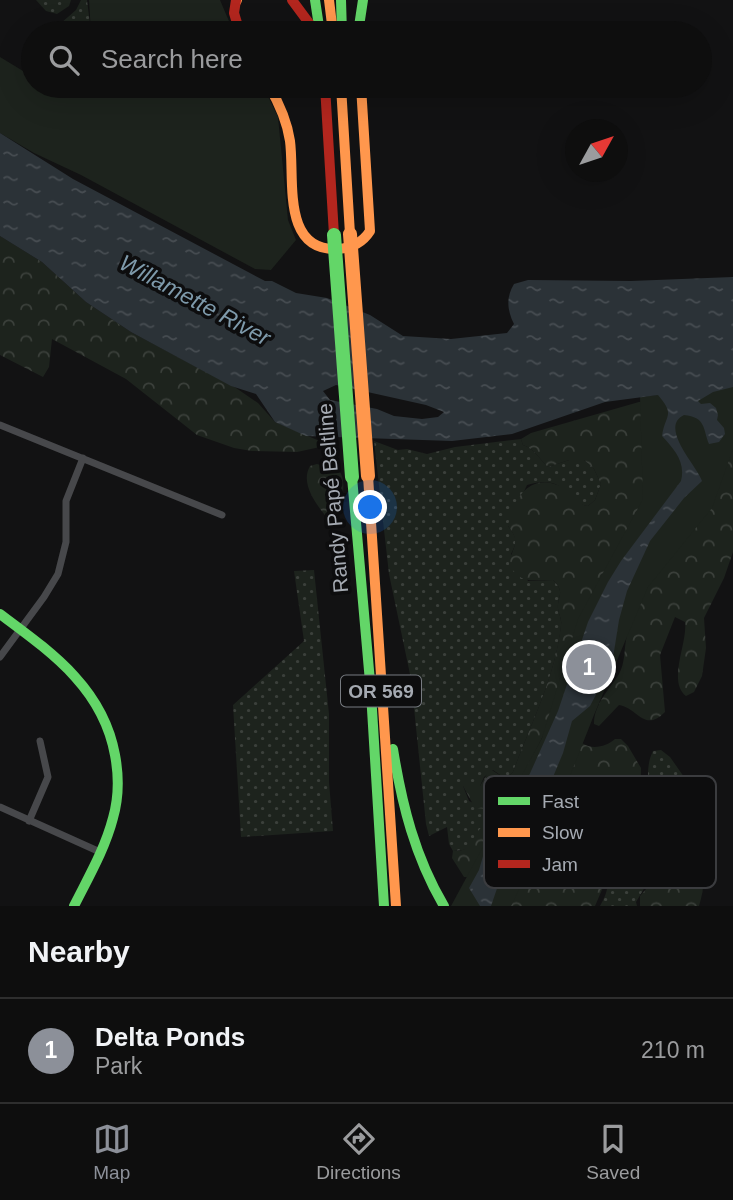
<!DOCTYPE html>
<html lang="en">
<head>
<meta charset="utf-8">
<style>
  body { margin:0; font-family:Helvetica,sans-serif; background:#1c1c1c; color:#f1f3f6 }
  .compass { position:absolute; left:565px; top:119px; width:63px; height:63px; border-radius:50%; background:#0e0e0e; box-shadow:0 7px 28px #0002; rotate:50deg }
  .you { position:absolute; left:371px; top:508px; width:24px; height:24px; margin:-18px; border:5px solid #fff; border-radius:50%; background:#1a73e8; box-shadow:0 0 0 10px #1a73e833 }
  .badge { display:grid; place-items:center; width:46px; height:46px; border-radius:50%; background:#8c9099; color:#fff; font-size:23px; font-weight:700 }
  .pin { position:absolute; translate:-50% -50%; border:4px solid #fff; box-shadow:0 2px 7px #0006 }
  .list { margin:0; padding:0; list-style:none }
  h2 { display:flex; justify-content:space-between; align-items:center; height:91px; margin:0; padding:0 28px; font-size:30px }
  h2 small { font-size:23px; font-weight:400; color:#9b9c9e }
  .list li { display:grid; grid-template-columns:46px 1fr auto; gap:21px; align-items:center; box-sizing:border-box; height:105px; padding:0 28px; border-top:2px solid #2e2e2e }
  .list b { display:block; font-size:26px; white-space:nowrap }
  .list p { margin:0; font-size:23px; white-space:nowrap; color:#9b9c9e }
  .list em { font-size:23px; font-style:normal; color:#9b9c9e }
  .icon { flex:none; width:38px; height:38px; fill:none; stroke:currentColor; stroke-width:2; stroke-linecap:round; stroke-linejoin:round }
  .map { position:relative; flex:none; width:733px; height:906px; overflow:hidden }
  .search { position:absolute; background:#0e0e0e; box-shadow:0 7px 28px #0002; left:21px; right:21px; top:21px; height:77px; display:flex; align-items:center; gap:18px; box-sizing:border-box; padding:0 24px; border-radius:38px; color:#9b9c9e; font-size:26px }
  .sheet { height:196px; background:#0e0e0e }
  nav { display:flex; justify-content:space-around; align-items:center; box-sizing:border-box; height:98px; border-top:2px solid #2e2e2e; background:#0e0e0e; font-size:19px; color:#9b9c9e }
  nav a { display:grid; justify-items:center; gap:4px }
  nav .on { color:#8c9099 }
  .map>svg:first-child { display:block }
</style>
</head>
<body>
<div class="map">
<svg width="733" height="906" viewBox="0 0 733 906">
  <defs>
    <pattern id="grass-dots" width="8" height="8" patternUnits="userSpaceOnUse" patternTransform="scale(1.75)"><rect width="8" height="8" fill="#1d231d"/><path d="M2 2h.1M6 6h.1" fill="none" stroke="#3b403b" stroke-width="1.8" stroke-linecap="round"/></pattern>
    <pattern id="forest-crowns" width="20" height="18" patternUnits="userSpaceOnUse" patternTransform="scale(1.75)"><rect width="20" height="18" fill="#1d231d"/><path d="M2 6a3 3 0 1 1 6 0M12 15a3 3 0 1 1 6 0" fill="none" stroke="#3b403b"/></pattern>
    <pattern id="water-ripples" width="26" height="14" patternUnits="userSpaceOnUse" patternTransform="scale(1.75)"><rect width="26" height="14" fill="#2b3237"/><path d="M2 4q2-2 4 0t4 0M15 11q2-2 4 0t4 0" fill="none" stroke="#474d52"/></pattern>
  </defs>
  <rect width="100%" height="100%" fill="#121213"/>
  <path fill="url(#grass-dots)" d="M 36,0 L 71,0 L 69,6 L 57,14 L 46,11 Z
    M 81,0 L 87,0 L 91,32 L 64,33 L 60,24 L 76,10 Z
    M 521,439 L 523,445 C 535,449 540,460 548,467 L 569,460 L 584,460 L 594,469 L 601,484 L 595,500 L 588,506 C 566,504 567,472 527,485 L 508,526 C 517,538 518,541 511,554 L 528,581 L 553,580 C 566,593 557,595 558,609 C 559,615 562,619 561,626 C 555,678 531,723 513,772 L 506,779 L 493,770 L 484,777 L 480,786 L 463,786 L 469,801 L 486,809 L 488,818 L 470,847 L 463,850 L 453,851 L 449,844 L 447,827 L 429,836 L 426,824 L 411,679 L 389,574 L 374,441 L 398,450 L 407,449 L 427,454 L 455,447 Z
    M 314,570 L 329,714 L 329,782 L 333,831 L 241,837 L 233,705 L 304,641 L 294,571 Z
    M 661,750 L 670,757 L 703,804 L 702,816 L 694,821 L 685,821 L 676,827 L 668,846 L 653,862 L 651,877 L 636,902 L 637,906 L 600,906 C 613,883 608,876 592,857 L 593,852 C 605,845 621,846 633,837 C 662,812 639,778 653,751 Z"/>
  <path fill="url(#forest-crowns)" d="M 0,236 L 42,262 L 86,302 L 131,332 L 236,388 L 258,403 L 275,422 L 329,445 L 297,452 L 252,451 L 234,448 L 197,435 L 126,379 L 52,339 L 49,367 L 43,377 L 0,355 Z
    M 639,402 L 659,403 L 662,469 L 542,738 L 471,877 L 464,877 L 452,858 L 453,851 C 471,852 470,841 479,830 C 484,824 487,822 489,814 L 486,809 L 475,808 L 463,786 L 466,781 L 480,786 L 490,769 L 506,779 L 513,772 C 531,723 555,678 561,625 C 562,619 559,615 558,609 C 557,595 566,593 553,580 C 532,579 523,586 509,565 C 512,545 522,544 508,526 C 513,498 531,471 562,487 C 571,493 577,505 588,506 L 595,500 L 601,484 L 594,469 L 584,460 L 569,460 L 548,467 C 540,460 535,449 523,445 L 521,439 L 531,433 Z
    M 733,408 L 733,552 L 724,578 L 704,618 L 706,648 L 702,676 L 694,692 L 686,696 C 667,681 688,643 685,622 L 675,617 L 660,655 L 665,712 C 644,733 638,708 619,705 L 599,726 L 594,724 C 594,704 609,690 619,674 C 625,663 624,652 626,640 C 627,631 631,622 635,613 Z
    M 317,464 C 323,466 334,467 339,471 C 348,479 341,513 336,521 L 330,522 C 319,507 299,485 310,466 Z
    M 615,739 L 621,739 L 628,746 L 641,768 L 640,817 L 625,836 L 606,839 L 576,857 L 578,865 C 591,871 600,870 604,885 L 595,906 L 496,906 L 582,743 C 592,750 606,747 615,739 Z
    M 684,850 C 707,865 706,882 699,906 L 640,906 L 640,896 L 678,852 Z"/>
  <path fill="#1d231d" d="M 89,0 L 220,0 L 234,33 L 91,33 Z
    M 0,57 L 33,77 L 33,86 L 263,86 L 278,117 L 288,220 L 296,240 L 271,270 L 255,269 L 81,175 L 34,153 L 0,133 Z
    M 733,386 L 733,449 L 712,508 L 648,587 L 594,715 L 549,829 L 511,906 L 451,906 L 542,738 L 578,619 L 643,499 L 640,397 Z"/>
  <path fill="url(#water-ripples)" fill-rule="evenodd" d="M 0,133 L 73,179 L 265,281 L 272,281 L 296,293 L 327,298 L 370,315 L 403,336 L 451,339 L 507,333 L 514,324 C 507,310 506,297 514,284 L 528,280 L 631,281 L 733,277 L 733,387 L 713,392 L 698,401 L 701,404 L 710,403 L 716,408 L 718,415 L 717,420 L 724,428 L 725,434 L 719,442 L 709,444 C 703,429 706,417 684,415 C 658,427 698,467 702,481 L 684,498 L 650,541 L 627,591 L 619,620 L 612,664 L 590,706 L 572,721 L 563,753 L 540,808 L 525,829 L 516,853 L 504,868 L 491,906 L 480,906 L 469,888 L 479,870 L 484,853 L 512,820 L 523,789 L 558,711 L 588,622 L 608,582 L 621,561 L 681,481 C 686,462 674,449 662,436 C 665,414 676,416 658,395 L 605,402 L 512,434 L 452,441 L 306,436 L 275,422 L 256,394 L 231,386 L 131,332 L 86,302 L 42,262 L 0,236 ZM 336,385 L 426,405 L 444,412 L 438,417 L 422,419 L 394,416 L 377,409 L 330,400 L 323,391 Z"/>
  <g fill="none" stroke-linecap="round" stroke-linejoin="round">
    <path stroke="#47484b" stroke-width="7" d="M 0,425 L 222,515
      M 0,657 L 44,597 L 58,574 L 66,542 L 66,501 L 83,458
      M 0,807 L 100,852
      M 29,821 L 48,777 L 40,741"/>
    <path stroke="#63d668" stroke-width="10" d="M 315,0 L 320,33
      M 341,0 L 342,33
      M 358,33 L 363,0
      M 352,477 L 371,693 L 384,906
      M 0,614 C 51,652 103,688 115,755 C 119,776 119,797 113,818 C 105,849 88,878 74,906
      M 393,749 C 402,805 415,857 444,906"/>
    <path stroke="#ff974d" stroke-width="10" d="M 329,0 L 333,33
      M 236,2 L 237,0
      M 269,86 C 279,103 287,121 290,141 C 295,179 281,252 338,249 C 352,248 363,242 370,231 L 361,86
      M 341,86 L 350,234
      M 368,476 L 396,906"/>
    <path stroke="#b3261e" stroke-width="10" d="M 236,0 L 234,13 L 240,33
      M 292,0 L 309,23 L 312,33
      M 325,86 L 334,235"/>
    <path stroke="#63d668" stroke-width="14" d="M 334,235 L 352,477"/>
    <path stroke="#ff974d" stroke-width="14" d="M 350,234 L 368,476"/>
  </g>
  <g text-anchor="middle" stroke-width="7" stroke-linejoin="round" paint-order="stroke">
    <rect fill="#0d0d0e" stroke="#777b81" stroke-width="2" x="341" y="675.5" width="80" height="31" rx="5"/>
    <g font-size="19" font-weight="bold" fill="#a5aab2">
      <text x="381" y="698">OR 569</text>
    </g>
    <g font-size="21" fill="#a5aab2" stroke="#0d0d0e">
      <text transform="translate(333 498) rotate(-95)" y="7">Randy Papé Beltline</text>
    </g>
    <g font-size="23" font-style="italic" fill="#7e9aab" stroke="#0d0d0e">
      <text transform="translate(195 300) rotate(28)" y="8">Willamette River</text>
    </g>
  </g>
  <rect x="484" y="776" width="232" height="112" rx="10" fill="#0d0d0e" stroke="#3b3c3f" stroke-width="2"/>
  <rect x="498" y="797" width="32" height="8" fill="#63d668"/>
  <rect x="498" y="828" width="32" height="9" fill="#ff974d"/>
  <rect x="498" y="860" width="32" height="8" fill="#b3261e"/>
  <g font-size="19" fill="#a5aab2">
    <text x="542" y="808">Fast</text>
    <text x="542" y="839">Slow</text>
    <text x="542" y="871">Jam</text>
  </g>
</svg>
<svg class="compass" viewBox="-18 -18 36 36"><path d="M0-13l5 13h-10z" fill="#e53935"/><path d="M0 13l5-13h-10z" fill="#9b9c9e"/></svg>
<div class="you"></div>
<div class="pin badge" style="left:589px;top:667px">1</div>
<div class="search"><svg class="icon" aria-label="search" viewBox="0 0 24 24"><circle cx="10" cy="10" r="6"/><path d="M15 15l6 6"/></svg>Search here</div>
</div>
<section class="sheet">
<h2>Nearby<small></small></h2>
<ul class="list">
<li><span class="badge">1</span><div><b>Delta Ponds</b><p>Park</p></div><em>210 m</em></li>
</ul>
</section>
<nav>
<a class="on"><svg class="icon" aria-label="map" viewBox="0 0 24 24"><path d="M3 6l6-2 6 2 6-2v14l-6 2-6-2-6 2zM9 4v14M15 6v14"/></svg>Map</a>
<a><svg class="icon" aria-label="directions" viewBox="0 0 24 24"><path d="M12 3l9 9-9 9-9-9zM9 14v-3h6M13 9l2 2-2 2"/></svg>Directions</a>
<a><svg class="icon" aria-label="saved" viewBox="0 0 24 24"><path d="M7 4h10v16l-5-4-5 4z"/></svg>Saved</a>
</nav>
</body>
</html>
